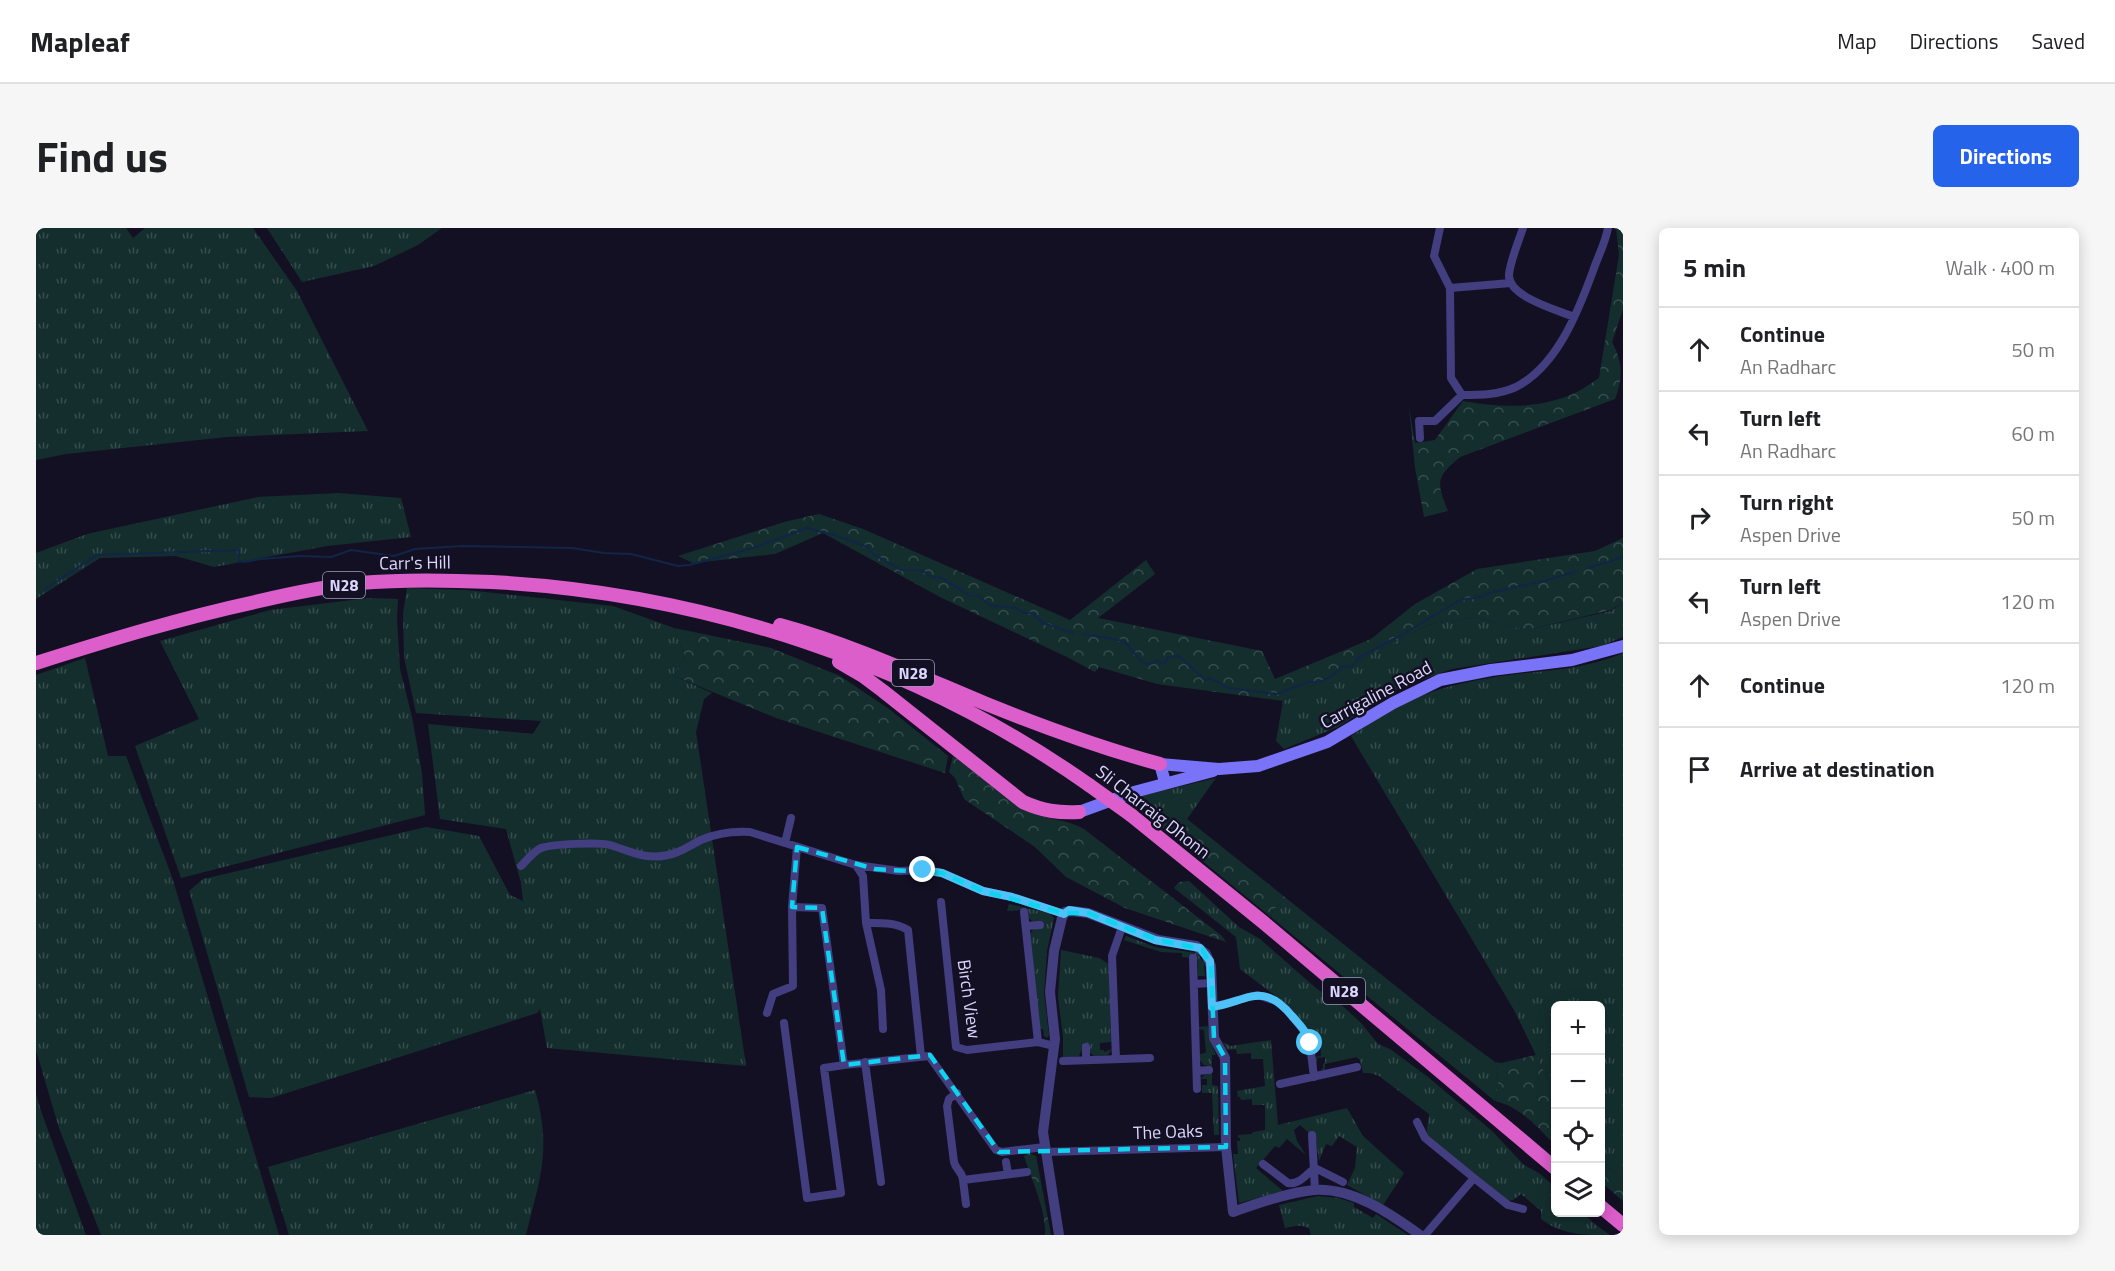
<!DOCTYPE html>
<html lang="en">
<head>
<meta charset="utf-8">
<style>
  body { margin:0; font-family:"Titillium Web",sans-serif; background:#f6f6f6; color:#202124 }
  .controls { position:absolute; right:18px; bottom:18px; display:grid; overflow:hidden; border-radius:9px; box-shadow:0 3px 15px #0003 }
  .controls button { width:54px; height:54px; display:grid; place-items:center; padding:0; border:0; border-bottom:2px solid #e0e0e0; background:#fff; color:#202124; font:30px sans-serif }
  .stop { position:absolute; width:18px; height:18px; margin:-14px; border:4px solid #4fc3f7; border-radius:50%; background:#fff }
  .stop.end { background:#4fc3f7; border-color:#fff; box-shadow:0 2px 6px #0008 }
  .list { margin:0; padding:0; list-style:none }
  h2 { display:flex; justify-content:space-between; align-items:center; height:78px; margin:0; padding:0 24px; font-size:26px }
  h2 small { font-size:20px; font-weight:400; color:#757577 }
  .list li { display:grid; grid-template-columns:39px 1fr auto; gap:18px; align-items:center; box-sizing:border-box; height:84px; padding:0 24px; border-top:2px solid #e0e0e0 }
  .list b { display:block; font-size:22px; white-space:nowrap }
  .list p { margin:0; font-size:20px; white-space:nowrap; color:#757577 }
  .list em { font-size:20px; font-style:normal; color:#757577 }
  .icon { flex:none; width:33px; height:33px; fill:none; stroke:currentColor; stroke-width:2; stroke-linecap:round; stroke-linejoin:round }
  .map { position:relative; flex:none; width:1587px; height:1007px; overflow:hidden; border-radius:9px }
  header { display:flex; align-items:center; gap:36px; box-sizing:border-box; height:84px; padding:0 30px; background:#fff; border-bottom:2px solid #e0e0e0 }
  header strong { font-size:28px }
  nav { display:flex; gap:33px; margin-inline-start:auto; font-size:21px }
  .intro { display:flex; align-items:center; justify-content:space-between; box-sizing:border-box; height:144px; padding:0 36px }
  h1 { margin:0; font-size:42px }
  .button { padding:15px 27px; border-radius:9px; background:#2563eb; color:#fff; font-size:21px; font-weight:700 }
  main { display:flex; gap:36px; padding:0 36px }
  aside { flex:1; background:#fff; border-radius:9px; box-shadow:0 3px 15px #0003 }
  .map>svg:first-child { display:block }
</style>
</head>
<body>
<header>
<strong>Mapleaf</strong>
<nav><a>Map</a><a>Directions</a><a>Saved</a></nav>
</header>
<div class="intro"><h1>Find us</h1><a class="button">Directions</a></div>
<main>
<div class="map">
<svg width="1587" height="1007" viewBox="0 0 1587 1007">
  <defs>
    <pattern id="grass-tufts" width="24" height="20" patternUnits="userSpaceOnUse" patternTransform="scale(1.5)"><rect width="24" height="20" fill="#142e2e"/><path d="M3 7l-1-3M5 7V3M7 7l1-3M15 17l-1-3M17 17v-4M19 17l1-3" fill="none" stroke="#364c4d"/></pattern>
    <pattern id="forest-crowns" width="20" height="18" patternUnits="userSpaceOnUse" patternTransform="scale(1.5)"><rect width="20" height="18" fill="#142e2e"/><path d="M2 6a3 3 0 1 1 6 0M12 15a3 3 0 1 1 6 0" fill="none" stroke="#364c4d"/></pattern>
  </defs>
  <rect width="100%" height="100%" fill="#141024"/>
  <path fill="url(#grass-tufts)" d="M 0,0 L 90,0 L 97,10 L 109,0 L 217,0 L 261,63 L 332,203 L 191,209 L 30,226 L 0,232 Z
    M 231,0 L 406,0 L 382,17 L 338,38 L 266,54 Z
    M 302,265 L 365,270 L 375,309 L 291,318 L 178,339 L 140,328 L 64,330 L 0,371 L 0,325 L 51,306 L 222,269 Z
    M 371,360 L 430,362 L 577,378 L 638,400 L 649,428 L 638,448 L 676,465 L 668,471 L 660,504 L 710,838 L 511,820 L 504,781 L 501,785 L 235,870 L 213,869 L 153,663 L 167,651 L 390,599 L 443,608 L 474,667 L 487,673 L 485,655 L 470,601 L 404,591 L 392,496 L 497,506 L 505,493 L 380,485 L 368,429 L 367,386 Z
    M 333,370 L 362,371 L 361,390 L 364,441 L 376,489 L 386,545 L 389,587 L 145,650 L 99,518 L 163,491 L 124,413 L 234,382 Z
    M 1587,374 L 1587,409 L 1565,418 L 1416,441 L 1363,460 L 1302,499 L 1248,521 L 1240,513 L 1247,473 L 1391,397 L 1438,389 L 1491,402 L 1575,383 Z
    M 1587,425 L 1587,951 L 1565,934 L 1564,778 L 1520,778 L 1519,866 L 1478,782 L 1315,508 C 1330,498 1345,487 1361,479 C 1389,463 1421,456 1453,450 C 1497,442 1545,444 1587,425 Z
    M 49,430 L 72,528 L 90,528 L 136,649 L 243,1007 L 65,1007 L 23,900 L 0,822 L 0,447 Z
    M 1180,550 L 1151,591 L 1138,589 L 1120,595 L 1088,572 Z
    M 1153,653 L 1203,699 L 1224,711 L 1281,761 L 1300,772 L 1325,795 L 1342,816 L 1354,821 L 1392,849 L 1456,903 L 1488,937 L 1503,945 L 1519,959 L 1520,984 L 1547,985 L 1560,997 L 1574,1007 C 1547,1007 1526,1007 1505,991 L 1505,983 L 1485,966 L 1477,972 L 1473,973 L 1392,909 C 1389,901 1393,895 1393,886 L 1343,848 L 1334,845 L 1327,845 L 1324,832 L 1321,829 L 1289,836 L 1289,842 L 1285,842 L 1287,840 L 1287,836 L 1289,835 L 1289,829 L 1281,830 L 1281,839 L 1279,829 L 1285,828 L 1284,810 L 1278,810 L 1254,779 L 1204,741 L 1200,709 L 1138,660 L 1143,654 Z
    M 1250,670 L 1397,788 L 1459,834 C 1463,848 1463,860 1459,873 L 1235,689 L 1237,682 Z
    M 973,676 L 1013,685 L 1018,690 L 1011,723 L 1008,765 L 1013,807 L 1011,810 L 1008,808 L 1007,801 L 1004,801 L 994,706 L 997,702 L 997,694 L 984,682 L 971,683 Z
    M 1090,708 L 1119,719 L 1161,725 L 1168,735 L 1169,748 L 1162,748 L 1162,734 L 1160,730 L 1146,729 L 1146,725 L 1125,724 L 1088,712 Z
    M 1025,722 L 1063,730 L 1073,736 L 1075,814 L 1064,815 L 1064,822 L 1068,822 L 1068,824 L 1076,821 L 1072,827 L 1058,828 L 1047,819 L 1043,828 L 1027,830 L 1027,809 L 1022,769 Z
    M 1172,798 L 1174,813 L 1180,827 L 1176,827 L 1176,857 L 1182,858 L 1183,907 L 1178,907 L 1176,865 L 1166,865 L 1166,857 L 1171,857 L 1171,851 L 1165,851 L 1168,847 L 1174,846 L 1174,838 L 1168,837 L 1164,832 L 1164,826 L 1170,825 L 1168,802 L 1163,801 L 1163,799 Z
    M 1235,812 L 1242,897 L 1311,880 L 1327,908 L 1368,945 L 1347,977 L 1311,957 L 1319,940 L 1321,919 L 1303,908 L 1296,918 L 1290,916 L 1283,933 L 1280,911 L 1264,897 L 1258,902 L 1261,913 L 1270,927 L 1251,911 L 1243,920 L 1239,918 L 1220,940 L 1247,963 L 1203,975 L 1197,926 L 1202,926 L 1201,913 L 1204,913 L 1204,910 L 1202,910 L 1202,907 L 1216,906 L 1217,904 L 1229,902 L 1229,877 L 1216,877 L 1216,871 L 1205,872 L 1204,869 L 1202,869 L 1201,863 L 1229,858 L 1227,831 L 1215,831 L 1215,825 L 1201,826 L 1200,821 L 1191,822 L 1187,814 L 1194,818 Z
    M 499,862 C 516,921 504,950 490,1007 L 253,1007 L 232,939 Z
    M 0,866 L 5,883 L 50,1007 L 0,1007 Z
    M 1282,968 L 1302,970 L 1318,975 L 1318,979 L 1337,990 L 1340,986 L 1372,1007 L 1275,1007 L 1273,1000 C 1264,996 1258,998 1249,1000 L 1243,977 Z"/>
  <path fill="url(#forest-crowns)" d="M 1580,0 L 1587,0 L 1587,81 L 1576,114 C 1587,134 1587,151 1579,171 L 1424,229 C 1400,249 1400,254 1412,283 L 1388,289 L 1379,240 L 1373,179 L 1379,215 L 1399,212 L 1427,173 C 1464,180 1504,181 1539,165 C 1547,161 1555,155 1563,150 L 1583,27 Z
    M 783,286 L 827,301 L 1034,392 L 1110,332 L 1119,346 L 1062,390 L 1226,423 L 1239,451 L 1335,411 L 1379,376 L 1441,341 L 1559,323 L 1587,310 L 1587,374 L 1575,382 L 1491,402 L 1438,389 L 1391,397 L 1247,473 L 1121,456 L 1063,439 L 1059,444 L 1033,430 L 904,369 L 787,305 L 739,326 L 657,335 L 642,328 L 748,294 Z
    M 638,400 L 735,420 L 804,448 L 853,481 L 912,528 L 909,545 L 740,490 L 638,448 L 649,428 Z
    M 917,528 C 940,545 969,571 994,584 C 1012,592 1030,591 1048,601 L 1186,708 L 1190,714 L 1089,680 L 1030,649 L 999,619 L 928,571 L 919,550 L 913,544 Z
    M 1138,589 L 1151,591 L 1250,670 L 1237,682 L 1235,689 L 1120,595 Z
    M 1500,827 L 1519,866 L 1519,917 C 1501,899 1485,879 1459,873 C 1463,860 1463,848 1459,834 L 1465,835 Z
    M 993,925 L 1000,928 L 1015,1007 L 1009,1007 C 1011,984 995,950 988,928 Z
    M 1565,934 L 1587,951 L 1587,973 L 1565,954 Z"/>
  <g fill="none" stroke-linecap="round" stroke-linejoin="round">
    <path stroke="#112547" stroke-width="2" d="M 1552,340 L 1587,329
      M 9,361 L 61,327 L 203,322 L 203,333 L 209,334 L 225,331 L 263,328 L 295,329 L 315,322 L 358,328 L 379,321 L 426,318 L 536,320 L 568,325 L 595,326 L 642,338 L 653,337 L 714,321 L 771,300 L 798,307 L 832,319 L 837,326 L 865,342 L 885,342 L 896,349 L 904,349 L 935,368 L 943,368 L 953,377 L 980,380 L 988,385 L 996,385 L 1007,395 L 1037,405
      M 1047,406 L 1083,412 L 1091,416 L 1104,432 L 1112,437 L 1122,432 L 1125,435 L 1129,435 L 1132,429 L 1143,428 L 1169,452 L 1174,450 L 1192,460 L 1241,466 L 1272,454 L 1285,454 L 1297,447 L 1306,438 L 1316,439 L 1322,430 L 1369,405 L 1424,372 L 1444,369 L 1457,364 L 1508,353 L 1541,343"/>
    <path stroke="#423e80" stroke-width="8" d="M 1404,0 L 1398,28 L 1414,60 L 1415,150 L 1426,167
      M 1487,0 C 1482,15 1475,31 1473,46 C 1471,69 1522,82 1538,89
      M 1414,60 L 1475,55
      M 1384,210 L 1383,193 L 1399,193 L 1426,167 C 1445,167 1462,167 1480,159 C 1521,138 1542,84 1557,43 C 1562,28 1569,16 1572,0
      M 749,615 L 755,590
      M 820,637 L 827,648 L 830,695 L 845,762 L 847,801
      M 485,638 C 490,633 498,623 505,620 C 516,616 563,614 574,617 C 594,623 609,632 632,627 C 644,625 654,617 665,612 C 681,605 698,603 714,604 L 820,637 L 863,643 L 887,642 L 906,645 L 947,663 L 976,669 L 1028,686
      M 905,674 L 920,819 L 931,822 L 1002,814
      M 756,679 L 786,680 L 808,837 L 893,828 L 960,922 L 966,924 L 1009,919
      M 988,684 L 1002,814 L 1018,818
      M 830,695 C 844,695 859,694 872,702 L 885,828
      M 990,698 L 1004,697
      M 1157,730 L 1161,861
      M 1158,756 L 1176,755
      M 1176,779 L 1221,767 L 1240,773 L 1250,781 L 1273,809 L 1278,849
      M 731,785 L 737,766 L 757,758 L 756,679 L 761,619
      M 748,795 L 771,970 L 805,965 L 788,840 L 808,837
      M 1080,831 L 1076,728 L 1086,699
      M 1050,832 L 1050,819
      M 1027,833 L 1114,830
      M 829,834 L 845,954
      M 1161,843 L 1173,842
      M 1244,856 L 1321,839
      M 921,865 L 913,871 L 911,878 L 918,934 C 920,942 926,943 927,952 L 991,944
      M 1381,894 L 1389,910 L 1438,950 L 1472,977 L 1487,981
      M 1276,907 L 1279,962
      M 1009,924 L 1190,919
      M 970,934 L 972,946
      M 1227,936 L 1252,955 C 1264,957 1270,946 1279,940
      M 1279,940 L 1307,954
      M 927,952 L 930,976
      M 1389,1007 L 1438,950"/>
    <path stroke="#423e80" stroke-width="10" d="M 1023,1007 L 1007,904 L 1019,811 L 1014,764 L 1018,723 L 1026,690 L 1029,684 L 1036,683 L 1052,685 L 1122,712 L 1160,718 L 1170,726 L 1175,738 L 1178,810 L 1189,830 L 1190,919 L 1197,984 C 1219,976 1256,964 1278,962 C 1316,959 1355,986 1384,1007"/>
    <path stroke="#7973f7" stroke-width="12" d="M 1129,554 L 1124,536 L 1183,541 L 1222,538 L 1291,514 L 1357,475 L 1404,452 L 1455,442 L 1536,432 L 1587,418
      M 1043,584 L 1098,564 L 1177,543"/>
    <path stroke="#dc5ecb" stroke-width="14" d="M 744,397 C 814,416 881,447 948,475 C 1005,498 1065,520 1124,536
      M 803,434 L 827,448 L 847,463 L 987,574 C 1007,583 1022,585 1043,584
      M 0,435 C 73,412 145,390 219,374 C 253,366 288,358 323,355 C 368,351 412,352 456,354 C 668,365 880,435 1053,557
      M 1095,587 L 1227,694 L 1520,941
      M 1564,978 L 1587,997"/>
    <path stroke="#dc5ecb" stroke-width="14" d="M 1053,557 L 1095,587"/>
  </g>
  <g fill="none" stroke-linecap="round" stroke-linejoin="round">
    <path stroke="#4fc3f7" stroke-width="8" d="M 887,642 L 906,645 L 947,663 L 976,669 L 1028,686 L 1033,682 L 1052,685 L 1119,712 L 1164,720 L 1174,733 L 1176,779 C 1211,774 1226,752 1256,788 C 1264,797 1271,804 1274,815"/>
  </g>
  <path fill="none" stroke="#0fd4f0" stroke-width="4.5" stroke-dasharray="12 8" stroke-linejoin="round" d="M 761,619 L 839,641 L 906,645 L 947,663 L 1027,685 L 1052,685 L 1122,712 L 1166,721 L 1175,738 L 1178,810 L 1189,830 L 1190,919 L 963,924 L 894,827 L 808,837 L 786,680 L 756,679 Z"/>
  <g text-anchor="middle" stroke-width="5" stroke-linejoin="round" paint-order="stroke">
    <g fill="#141024" stroke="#9f9bbc" stroke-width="1.5">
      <rect x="287" y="344" width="42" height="26" rx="4.5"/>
      <rect x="856" y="432" width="42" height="26" rx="4.5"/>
      <rect x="1287" y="750" width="42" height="26" rx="4.5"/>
    </g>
    <g font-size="16" font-weight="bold" fill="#dbd6fd">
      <text x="308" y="363">N28</text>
      <text x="877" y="451">N28</text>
      <text x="1308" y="769">N28</text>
    </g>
    <g font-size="18" fill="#dbd6fd" stroke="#141024">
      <text transform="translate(379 335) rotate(-1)" y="6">Carr's Hill</text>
      <text transform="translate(1340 467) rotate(-28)" y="6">Carrigaline Road</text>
      <text transform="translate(1117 584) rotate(38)" y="6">Sli Charraig Dhonn</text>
      <text transform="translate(933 771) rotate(82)" y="6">Birch View</text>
      <text transform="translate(1132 904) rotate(-2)" y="6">The Oaks</text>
    </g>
  </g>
</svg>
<div class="controls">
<button>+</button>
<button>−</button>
<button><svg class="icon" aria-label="locate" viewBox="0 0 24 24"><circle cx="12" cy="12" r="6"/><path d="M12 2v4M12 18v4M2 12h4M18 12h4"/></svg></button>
<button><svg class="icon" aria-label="layers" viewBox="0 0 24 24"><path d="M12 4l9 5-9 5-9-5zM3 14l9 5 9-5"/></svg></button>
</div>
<div class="stop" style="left:1274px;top:815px"></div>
<div class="stop end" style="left:887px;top:642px"></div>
</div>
<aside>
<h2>5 min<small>Walk · 400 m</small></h2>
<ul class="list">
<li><svg class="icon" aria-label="ahead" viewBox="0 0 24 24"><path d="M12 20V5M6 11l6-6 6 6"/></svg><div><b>Continue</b><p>An Radharc</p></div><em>50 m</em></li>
<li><svg class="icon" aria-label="left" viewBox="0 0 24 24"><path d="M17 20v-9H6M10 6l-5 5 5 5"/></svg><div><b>Turn left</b><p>An Radharc</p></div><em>60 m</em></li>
<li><svg class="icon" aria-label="right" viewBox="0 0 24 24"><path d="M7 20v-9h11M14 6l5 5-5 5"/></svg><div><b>Turn right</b><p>Aspen Drive</p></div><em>50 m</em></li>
<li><svg class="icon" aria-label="left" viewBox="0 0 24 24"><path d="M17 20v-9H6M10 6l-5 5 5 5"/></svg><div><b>Turn left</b><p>Aspen Drive</p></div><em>120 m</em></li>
<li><svg class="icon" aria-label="ahead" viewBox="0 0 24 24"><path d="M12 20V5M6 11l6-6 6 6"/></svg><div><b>Continue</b></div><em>120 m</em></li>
<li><svg class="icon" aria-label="arrive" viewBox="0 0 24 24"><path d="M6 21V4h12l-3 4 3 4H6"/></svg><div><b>Arrive at destination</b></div></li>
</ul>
</aside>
</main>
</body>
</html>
